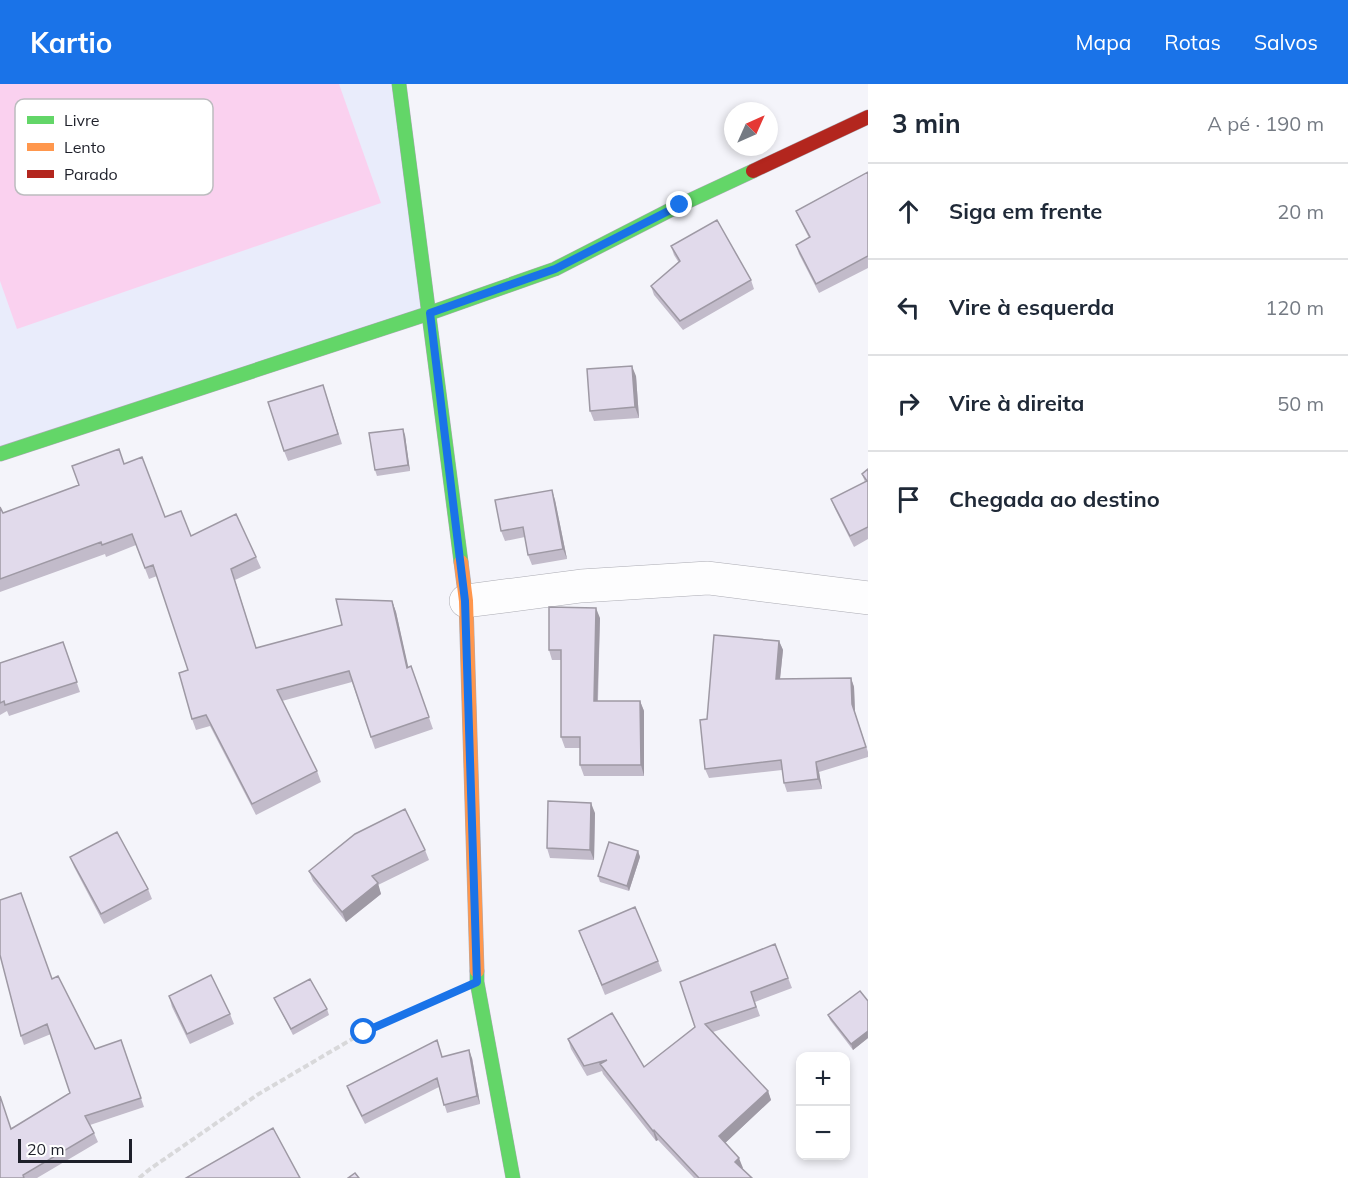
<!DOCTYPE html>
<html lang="pt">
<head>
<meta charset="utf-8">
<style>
  body { margin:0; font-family:Mulish,sans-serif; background:#f2f2f3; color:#1f2937 }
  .controls { position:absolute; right:18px; bottom:18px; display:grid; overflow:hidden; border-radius:12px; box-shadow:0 3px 9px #0003 }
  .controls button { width:54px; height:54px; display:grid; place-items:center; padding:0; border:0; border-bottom:2px solid #e0e1e3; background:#fff; color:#1f2937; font:30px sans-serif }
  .compass { position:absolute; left:724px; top:18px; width:54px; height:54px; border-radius:50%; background:#fff; box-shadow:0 3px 9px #0003; rotate:45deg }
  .scale { position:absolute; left:18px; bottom:15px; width:114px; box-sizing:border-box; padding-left:6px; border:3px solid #1e202a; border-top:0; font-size:16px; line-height:21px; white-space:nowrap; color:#1e202a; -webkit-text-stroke:4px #fff; paint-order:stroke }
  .stop { position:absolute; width:18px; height:18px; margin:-14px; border:4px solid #1a73e8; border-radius:50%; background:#fff }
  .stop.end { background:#1a73e8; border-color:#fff; box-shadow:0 2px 6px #0008 }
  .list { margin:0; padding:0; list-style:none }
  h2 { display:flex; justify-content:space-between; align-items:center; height:78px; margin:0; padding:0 24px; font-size:26px }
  h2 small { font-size:20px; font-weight:400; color:#747a83 }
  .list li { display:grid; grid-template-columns:39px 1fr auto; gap:18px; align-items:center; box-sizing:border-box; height:96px; padding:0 24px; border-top:2px solid #e0e1e3 }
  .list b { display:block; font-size:22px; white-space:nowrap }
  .list em { font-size:20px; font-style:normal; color:#747a83 }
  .icon { flex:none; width:33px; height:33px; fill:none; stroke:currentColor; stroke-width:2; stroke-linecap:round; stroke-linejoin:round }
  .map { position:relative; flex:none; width:868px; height:1094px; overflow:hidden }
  header { display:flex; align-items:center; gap:36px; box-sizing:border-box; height:84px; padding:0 30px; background:#1a73e8; color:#fff }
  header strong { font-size:28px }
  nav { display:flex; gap:33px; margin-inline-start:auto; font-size:21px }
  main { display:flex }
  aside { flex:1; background:#fff }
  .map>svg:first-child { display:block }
</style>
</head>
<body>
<header>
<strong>Kartio</strong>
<nav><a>Mapa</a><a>Rotas</a><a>Salvos</a></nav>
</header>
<main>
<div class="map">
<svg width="868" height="1094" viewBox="0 0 868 1094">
  <rect width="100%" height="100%" fill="#f4f4fa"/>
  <path fill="#e9ecfb" d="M 0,0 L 399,0 L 430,229 L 0,372 Z"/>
  <path fill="#fad1ef" d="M 0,0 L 339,0 L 381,119 L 17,245 L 0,197 Z"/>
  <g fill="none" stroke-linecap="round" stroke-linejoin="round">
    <defs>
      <path id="street" d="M 466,517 L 581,502 L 708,494 L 868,514"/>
      <path id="fast" d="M 399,0 L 461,478
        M 0,370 L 430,229 L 555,185 L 680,121 L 753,87
        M 477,887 L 477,898 L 513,1094"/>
      <path id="slow" d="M 461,478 L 466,517 L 477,887"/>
      <path id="jam" d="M 753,87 L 868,33"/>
    </defs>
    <use href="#street" stroke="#ababb3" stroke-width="34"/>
    <use href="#fast" stroke="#ababb3" stroke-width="15"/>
    <use href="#slow" stroke="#ababb3" stroke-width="15"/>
    <use href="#jam" stroke="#ababb3" stroke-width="15"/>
    <path stroke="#d8d8da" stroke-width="4" stroke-dasharray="6 3" stroke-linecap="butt" d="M 139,1094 L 150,1085 L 257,1011 L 364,948 L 444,912"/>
    <use href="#street" stroke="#fdfdfe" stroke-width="33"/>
    <use href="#fast" stroke="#63d668" stroke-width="14"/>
    <use href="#slow" stroke="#ff974d" stroke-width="14"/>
    <use href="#jam" stroke="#b3261e" stroke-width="14"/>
  </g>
  <path fill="#c2bbca" d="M 868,88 L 868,184 L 819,209 L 799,170 L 796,161 L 809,154 L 800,136 L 796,127 Z
    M 671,162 L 751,196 L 754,205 L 683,246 L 654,211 L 651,202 L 679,179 L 674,171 Z
    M 636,292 L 639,334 L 594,337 L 590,327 Z
    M 323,301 L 342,360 L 288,377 L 284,367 Z
    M 405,351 L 410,387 L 377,392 L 375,386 Z
    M 124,380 L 165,433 L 191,452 L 256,473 L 261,484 L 235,496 L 256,564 L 342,541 L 392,517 L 396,528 L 408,584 L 411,582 L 433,645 L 375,665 L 352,598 L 282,617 L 317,687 L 321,698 L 256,731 L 210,642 L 196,646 L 192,635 L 188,586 L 157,492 L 149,495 L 136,461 L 106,473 L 105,470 L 0,508 L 0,423 L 3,429 L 79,401 Z
    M 868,385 L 868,455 L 854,463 L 835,425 L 831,415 L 865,398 L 862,390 Z
    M 555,416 L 567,475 L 532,481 L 528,471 L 525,453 L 505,457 L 501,447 Z
    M 600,534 L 598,617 L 640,617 L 644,627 L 644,692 L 584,692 L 580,681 L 580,664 L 565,664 L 561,653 L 561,576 L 552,576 L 549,566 Z
    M 779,557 L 783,566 L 780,595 L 851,594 L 854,603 L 855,629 L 868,668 L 868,673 L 819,688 L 822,705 L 787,708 L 784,699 L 782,686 L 709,694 L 705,685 L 707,635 Z
    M 63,558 L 80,608 L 9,632 L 7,627 L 0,631 L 0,579 Z
    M 595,729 L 594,776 L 550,774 L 547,764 Z
    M 425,766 L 429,776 L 378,801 L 381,810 L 346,838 L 313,797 L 309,787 Z
    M 638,767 L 640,773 L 629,807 L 600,798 L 598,792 Z
    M 70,773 L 148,805 L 152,815 L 104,840 L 74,783 Z
    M 579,847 L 658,877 L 662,887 L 605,911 Z
    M 775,860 L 792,904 L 755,918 L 760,932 L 713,948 L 768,1007 L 771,1016 L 725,1059 L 742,1084 L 752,1094 L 694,1094 L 658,1056 L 656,1057 L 603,990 L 602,987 L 587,992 L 571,965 L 568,955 L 644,983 L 695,943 Z
    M 52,895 L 95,965 L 121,956 L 144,1023 L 90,1041 L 94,1049 L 98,1058 L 37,1094 L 0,1094 L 11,1045 L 70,1009 L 51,950 L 24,961 L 21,952 Z
    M 169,912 L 230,930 L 234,940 L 190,960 L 172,923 Z
    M 274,914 L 327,925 L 329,931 L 293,951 Z
    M 868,917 L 868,954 L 853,966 L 830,936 L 828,931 Z
    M 440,965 L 442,973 L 472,974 L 480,1020 L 447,1029 L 439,1003 L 365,1040 L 350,1011 L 347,1002 Z"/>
  <path fill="#9e99a4" d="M 632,282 L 636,292 L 639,334 L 635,323 Z
    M 403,345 L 405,351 L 410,387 L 408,381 Z
    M 552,406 L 555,416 L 567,475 L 563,465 Z
    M 392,517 L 396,528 L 411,595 L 407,584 Z
    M 596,524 L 600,534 L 597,627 L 594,617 Z
    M 779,557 L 783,566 L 779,604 L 776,595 Z
    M 851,594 L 854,603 L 855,629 L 868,669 L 852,620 Z
    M 640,617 L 644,627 L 644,692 L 641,681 Z
    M 816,678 L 819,688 L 822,705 L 818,695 Z
    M 591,719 L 595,729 L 594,776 L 590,766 Z
    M 638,767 L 640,773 L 629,807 L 627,802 Z
    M 378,799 L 381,810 L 346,838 L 342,828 Z
    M 868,947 L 868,954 L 853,966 L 851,960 Z
    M 469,966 L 472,974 L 480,1020 L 477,1012 Z
    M 768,1007 L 771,1016 L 722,1062 L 719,1052 Z
    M 654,1046 L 658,1056 L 656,1057 L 653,1047 Z
    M 739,1074 L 743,1084 L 739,1087 L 735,1078 Z"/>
  <path fill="#e1daeb" stroke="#9e99a4" stroke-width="1.5" d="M 868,88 L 868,172 L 816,200 L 796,161 L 810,153 L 796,127 Z
    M 717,136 L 751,196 L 680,237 L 651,202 L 680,177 L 671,162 Z
    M 632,282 L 635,323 L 590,327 L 587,285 Z
    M 323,301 L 338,350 L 284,367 L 268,318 Z
    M 403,345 L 408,381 L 375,386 L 369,349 Z
    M 119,365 L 124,380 L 142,373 L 165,433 L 181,427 L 191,452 L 236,430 L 256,473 L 231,485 L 256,564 L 342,541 L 336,515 L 392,517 L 407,584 L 411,582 L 429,633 L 371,653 L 349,587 L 277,606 L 317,687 L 252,720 L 206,631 L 192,635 L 179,589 L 188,586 L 153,481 L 145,484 L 132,450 L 102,461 L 101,458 L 0,495 L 0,423 L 3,429 L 79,401 L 72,382 Z
    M 868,385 L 868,443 L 850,452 L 831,415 L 867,397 L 862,390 Z
    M 552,406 L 563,465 L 528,471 L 523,443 L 501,447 L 495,416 Z
    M 549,523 L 596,524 L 594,617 L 640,617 L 641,681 L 580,681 L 580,653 L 561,653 L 561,566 L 549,566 Z
    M 714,551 L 779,557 L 776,595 L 851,594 L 852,620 L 866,663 L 816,678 L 818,695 L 784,699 L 781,676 L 705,685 L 700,636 L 707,635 Z
    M 63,558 L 77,598 L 5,621 L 4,617 L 0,619 L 0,579 Z
    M 548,717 L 591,719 L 590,766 L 547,764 Z
    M 405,725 L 425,766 L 372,792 L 378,799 L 342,828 L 309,787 L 355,750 Z
    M 117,748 L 148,805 L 101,830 L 70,773 Z
    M 609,758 L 638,767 L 627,802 L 598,792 Z
    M 21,809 L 52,895 L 58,892 L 95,965 L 121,956 L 141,1014 L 85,1032 L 94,1049 L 23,1091 L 24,1094 L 0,1094 L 0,1012 L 11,1045 L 70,1009 L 47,940 L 21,952 L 0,871 L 0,816 Z
    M 635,823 L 658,877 L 602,901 L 579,847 Z
    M 775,860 L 788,894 L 751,908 L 756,923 L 705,940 L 768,1007 L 719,1052 L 739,1074 L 735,1078 L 752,1094 L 699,1094 L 654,1046 L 653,1047 L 600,980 L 607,976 L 584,982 L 568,955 L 612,929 L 644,983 L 695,943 L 680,898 Z
    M 211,891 L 230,930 L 187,950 L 169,912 Z
    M 310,895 L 327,925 L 291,945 L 274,914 Z
    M 860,907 L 868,917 L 868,947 L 851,960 L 828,931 Z
    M 437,956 L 442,973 L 469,966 L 477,1012 L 444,1021 L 437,994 L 362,1032 L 347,1002 Z
    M 273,1044 L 300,1094 L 186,1094 Z
    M 355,1089 L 359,1094 L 348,1094 Z"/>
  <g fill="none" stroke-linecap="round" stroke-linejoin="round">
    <path stroke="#1a73e8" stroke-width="8" d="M 364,948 L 477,898 L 465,517 L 430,229 L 555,185 L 680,121"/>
  </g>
  <rect x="15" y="15" width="198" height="96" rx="9" fill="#fff" stroke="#bcbcbf" stroke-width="1.5"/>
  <rect x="27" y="32" width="27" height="8" fill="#63d668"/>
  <rect x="27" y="59" width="27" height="8" fill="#ff974d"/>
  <rect x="27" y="86" width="27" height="8" fill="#b3261e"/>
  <g font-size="16" fill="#1e202a">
    <text x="64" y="42">Livre</text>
    <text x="64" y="69">Lento</text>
    <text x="64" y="96">Parado</text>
  </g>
</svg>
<div class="controls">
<button>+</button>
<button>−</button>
</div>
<svg class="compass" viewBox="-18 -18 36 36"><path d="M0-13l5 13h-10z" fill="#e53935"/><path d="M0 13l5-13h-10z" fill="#747a83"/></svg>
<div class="scale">20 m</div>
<div class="stop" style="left:364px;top:948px"></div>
<div class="stop end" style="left:680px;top:121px"></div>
</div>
<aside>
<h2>3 min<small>A pé · 190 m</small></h2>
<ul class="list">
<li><svg class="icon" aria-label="ahead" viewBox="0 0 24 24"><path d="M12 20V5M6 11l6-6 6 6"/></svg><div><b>Siga em frente</b></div><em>20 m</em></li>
<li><svg class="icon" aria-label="left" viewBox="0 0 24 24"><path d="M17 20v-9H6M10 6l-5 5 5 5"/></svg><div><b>Vire à esquerda</b></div><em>120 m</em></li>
<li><svg class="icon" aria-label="right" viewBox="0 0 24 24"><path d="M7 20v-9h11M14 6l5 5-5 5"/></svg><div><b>Vire à direita</b></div><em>50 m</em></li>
<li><svg class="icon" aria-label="arrive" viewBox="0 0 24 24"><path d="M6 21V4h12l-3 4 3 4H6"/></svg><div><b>Chegada ao destino</b></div></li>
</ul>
</aside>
</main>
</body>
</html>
